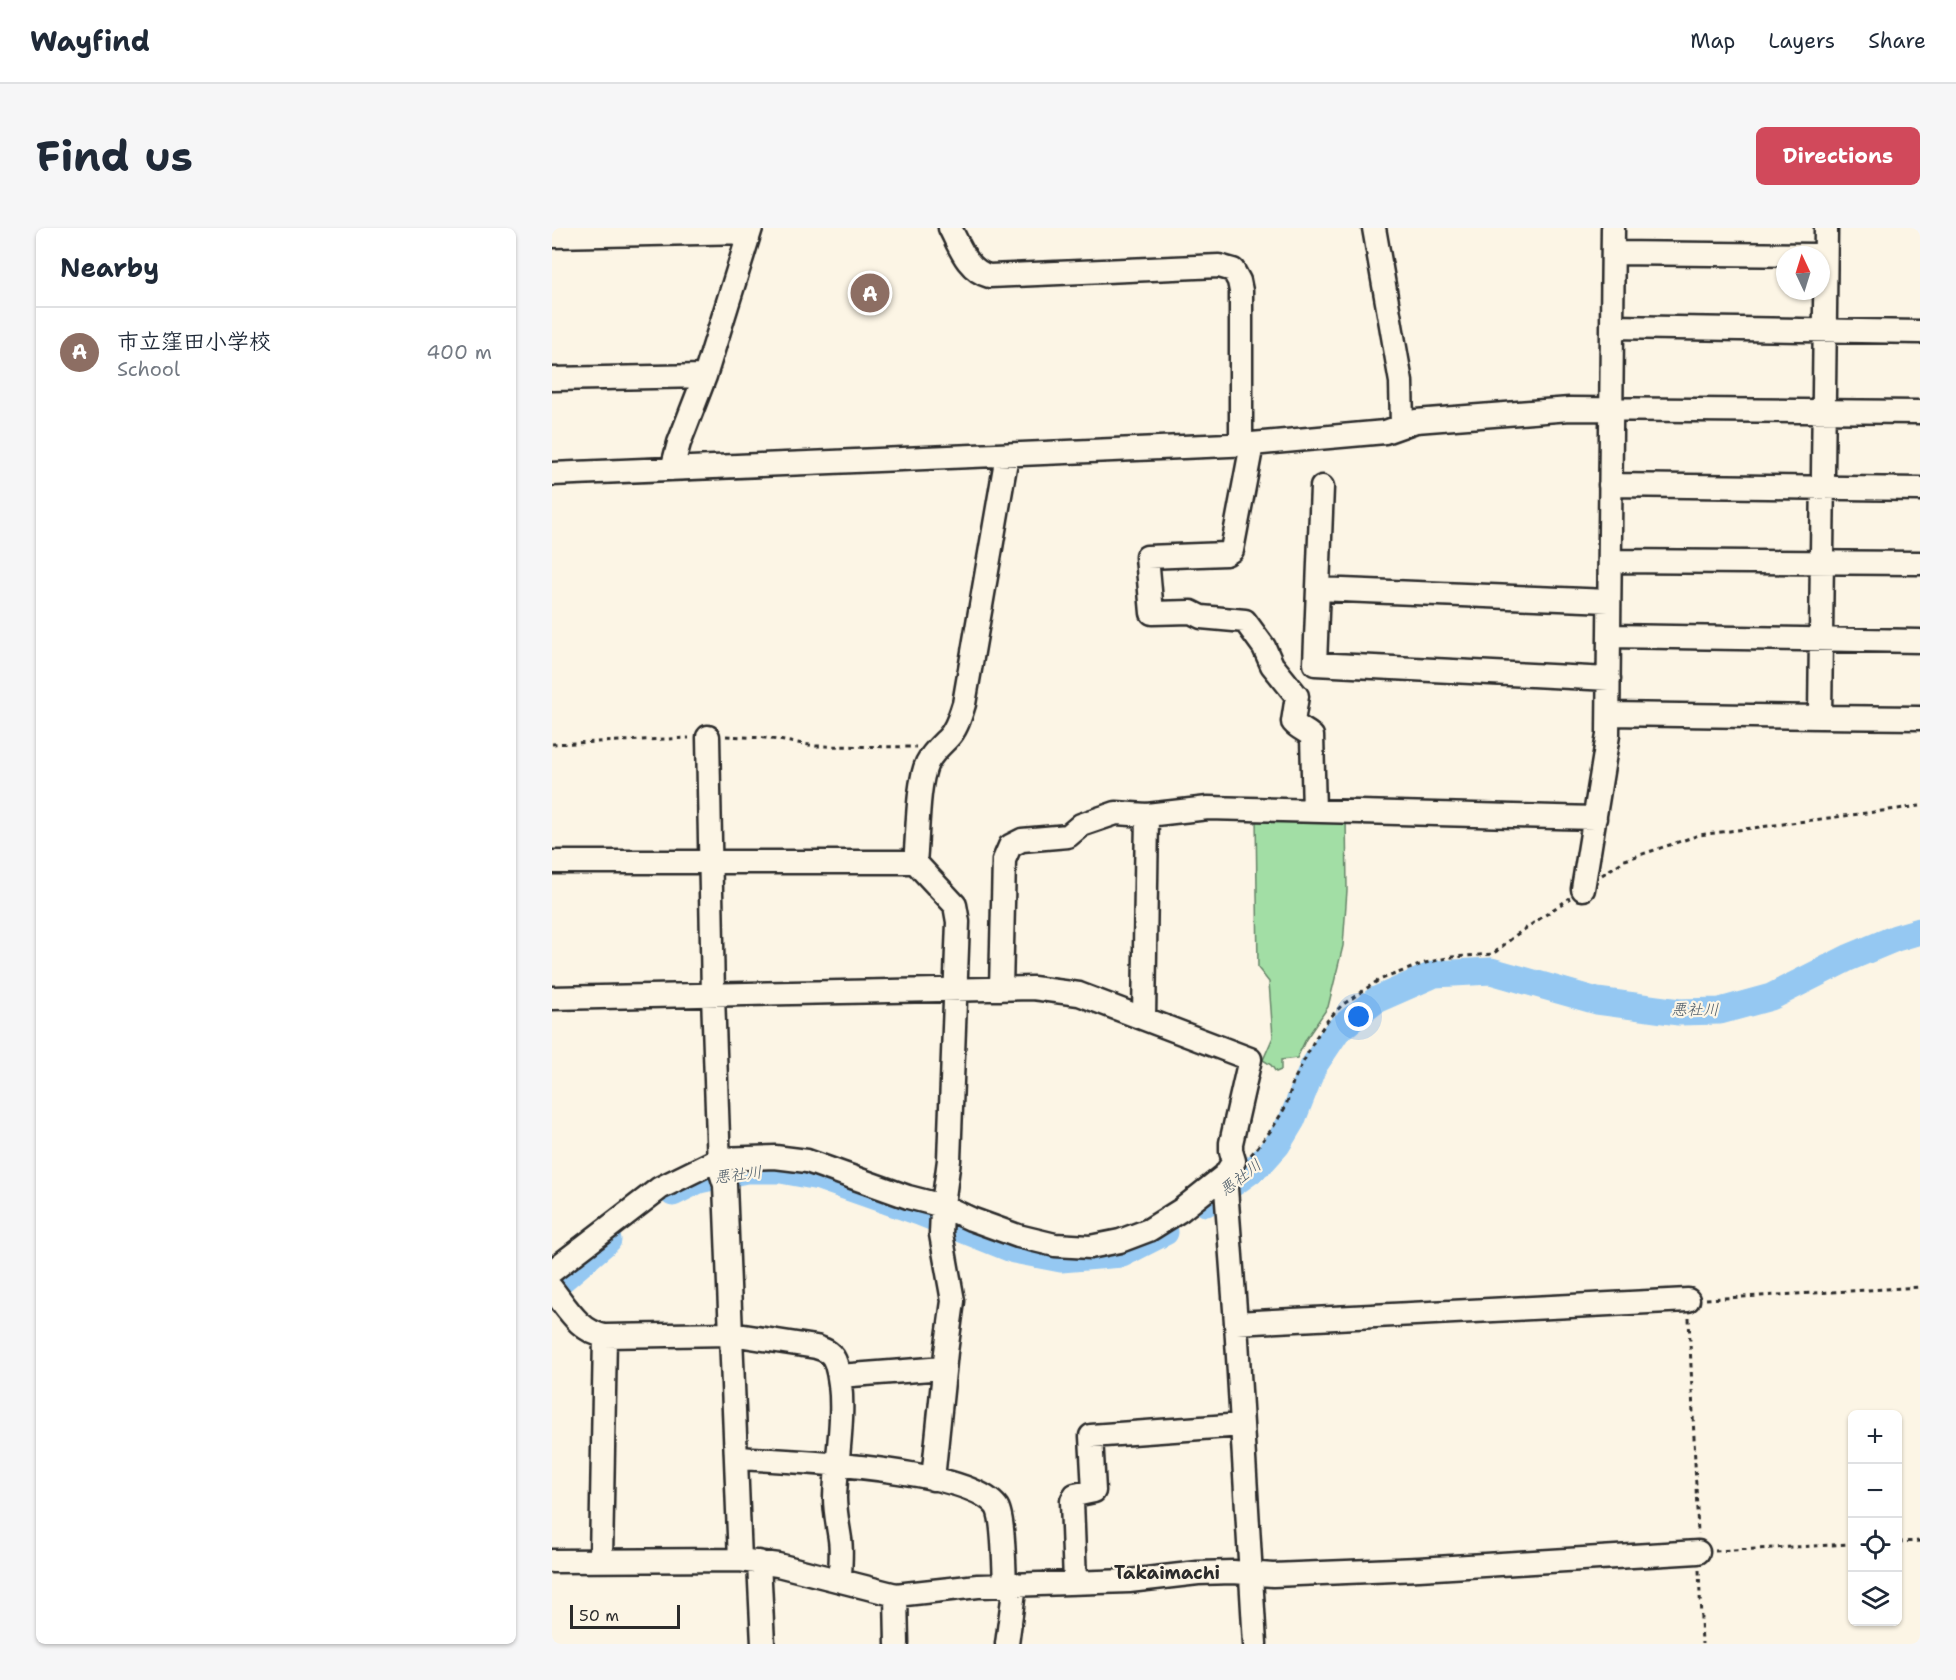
<!DOCTYPE html>
<html lang="en">
<head>
<meta charset="utf-8">
<style>
  body { margin:0; font-family:"Shantell Sans","Klee One",sans-serif; background:#f6f6f7; color:#1f2937 }
  .controls { position:absolute; right:18px; bottom:18px; display:grid; overflow:hidden; border-radius:9px; box-shadow:0 2px 4px #0004 }
  .controls button { width:54px; height:54px; display:grid; place-items:center; padding:0; border:0; border-bottom:2px solid #e0e1e3; background:#fff; color:#1f2937; font:30px sans-serif }
  .compass { position:absolute; left:1224px; top:18px; width:54px; height:54px; border-radius:50%; background:#fff; box-shadow:0 2px 4px #0004; rotate:356deg }
  .scale { position:absolute; left:18px; bottom:15px; width:110px; box-sizing:border-box; padding-left:6px; border:3px solid #2b2b2b; border-top:0; font-size:16px; line-height:21px; white-space:nowrap; color:#2b2b2b; -webkit-text-stroke:4px #fcf5e5; paint-order:stroke }
  .you { position:absolute; left:807px; top:789px; width:21px; height:21px; margin:-15px; border:4px solid #fff; border-radius:50%; background:#1a73e8; box-shadow:0 0 0 9px #1a73e833 }
  .badge { display:grid; place-items:center; width:39px; height:39px; border-radius:50%; background:#d1495b; color:#fff; font-size:20px; font-weight:700 }
  .pin { position:absolute; translate:-50% -50%; border:3px solid #fff; box-shadow:0 2px 6px #0006 }
  .list { margin:0; padding:0; list-style:none }
  h2 { display:flex; justify-content:space-between; align-items:center; height:78px; margin:0; padding:0 24px; font-size:26px }
  h2 small { font-size:20px; font-weight:400; color:#747a83 }
  .list li { display:grid; grid-template-columns:39px 1fr auto; gap:18px; align-items:center; box-sizing:border-box; height:90px; padding:0 24px; border-top:2px solid #e0e1e3 }
  .list b { display:block; font-size:22px; white-space:nowrap }
  .list p { margin:0; font-size:20px; white-space:nowrap; color:#747a83 }
  .list em { font-size:20px; font-style:normal; color:#747a83 }
  .icon { flex:none; width:33px; height:33px; fill:none; stroke:currentColor; stroke-width:2; stroke-linecap:round; stroke-linejoin:round }
  .map { position:relative; flex:none; width:1368px; height:1416px; overflow:hidden; border-radius:9px }
  header { display:flex; align-items:center; gap:36px; box-sizing:border-box; height:84px; padding:0 30px; background:#fff; border-bottom:2px solid #e0e1e3 }
  header strong { font-size:28px }
  nav { display:flex; gap:33px; margin-inline-start:auto; font-size:21px }
  .intro { display:flex; align-items:center; justify-content:space-between; box-sizing:border-box; height:144px; padding:0 36px }
  h1 { margin:0; font-size:42px }
  .button { padding:15px 27px; border-radius:9px; background:#d1495b; color:#fff; font-size:21px; font-weight:700 }
  main { display:flex; gap:36px; padding:0 36px }
  aside { flex:1; background:#fff; border-radius:9px; box-shadow:0 2px 4px #0004 }
  .map>svg:first-child { display:block }
</style>
</head>
<body>
<header>
<strong>Wayfind</strong>
<nav><a>Map</a><a>Layers</a><a>Share</a></nav>
</header>
<div class="intro"><h1>Find us</h1><a class="button">Directions</a></div>
<main>
<aside>
<h2>Nearby<small></small></h2>
<ul class="list">
<li><span class="badge" style="background:#8d6e63">A</span><div><b>市立窪田小学校</b><p>School</p></div><em>400 m</em></li>
</ul>
</aside>
<div class="map">
<svg width="1368" height="1416" viewBox="0 0 1368 1416">
  <rect width="100%" height="100%" fill="#fcf5e5"/>
  <filter id="ink" filterUnits="userSpaceOnUse"><feTurbulence type="fractalNoise" baseFrequency=".0167" numOctaves="2"/><feDisplacementMap in="SourceGraphic" scale="12" xChannelSelector="R" yChannelSelector="G"/><feConvolveMatrix kernelMatrix="1 2 1 2 8 2 1 2 1" color-interpolation-filters="sRGB"/></filter>
  <g filter="url(#ink)">
    <path fill="#a2dea5" stroke="#668468" stroke-width="1.5" d="M 704,587 L 794,589 L 795,662 L 791,718 L 776,779 L 754,811 L 745,830 L 729,832 L 729,842 L 724,844 L 719,837 L 711,832 L 721,809 L 717,754 L 706,740 Z"/>
    <g fill="none" stroke-linecap="round" stroke-linejoin="round">
      <path stroke="#95c8f2" stroke-width="27" d="M 121,965 L 147,952 L 194,942 L 229,942 L 267,949 L 367,984 L 462,1022 L 509,1031 L 570,1026 L 613,1004
        M 654,975 L 708,936 L 725,917 L 740,892 L 761,839 L 785,803 L 824,772 L 883,746 L 939,743 L 1045,773 L 1127,784 L 1168,783 L 1219,769 L 1296,730 L 1344,710 L 1368,703
        M 0,1060 L 56,1012"/>
      <defs>
        <path id="minor" d="M 398,0 C 408,19 415,42 437,48 L 667,38 L 681,42 L 687,53 L 689,63 L 689,217
          M 822,0 L 849,154 L 850,197
          M 0,8 L 197,4
          M 1061,25 L 1265,27
          M 1060,99 L 1368,104
          M 0,151 L 153,148
          M 700,216 L 680,322 L 674,326 L 595,329 L 600,385 L 639,384 L 649,389 L 693,393 L 712,419 L 720,437 L 745,468 L 741,494 C 747,501 753,502 760,508 L 762,583
          M 120,241 L 127,215 L 153,148 L 199,0
          M 0,246 L 700,216 L 833,204 L 864,193 L 1018,181 L 1368,184
          M 1058,257 L 1368,261
          M 770,259 L 763,436 L 1057,451
          M 1058,333 L 1368,335
          M 766,361 L 1057,373
          M 1057,408 L 1368,413
          M 1057,486 L 1268,489 L 1274,0
          M 1268,489 L 1368,490
          M 156,509 L 161,767 L 167,938 L 173,957 L 188,1332
          M 0,634 L 363,634
          M 1031,661 L 1056,507 L 1061,0
          M 449,761 L 452,632 L 458,618 L 470,612 L 516,608 L 529,597 L 564,585 L 595,587 L 656,580 L 1043,590
          M 0,770 L 481,760 L 527,766 L 698,831 L 679,915 L 679,923 L 682,933 L 673,947 L 684,1095 L 703,1416
          M 592,790 L 595,587
          M 0,1043 L 108,960 L 167,931 L 223,929 L 255,933 L 356,969 L 391,978 L 419,991 L 466,1008 L 503,1017 L 538,1019 L 568,1013 L 597,1002 L 629,982 L 673,947
          M 0,1061 C 15,1080 28,1104 53,1108 L 179,1106 L 264,1119 C 274,1122 281,1125 284,1136 C 296,1176 284,1228 283,1270 C 283,1284 286,1297 288,1311 C 290,1324 288,1339 288,1352
          M 684,1095 L 1136,1072
          M 287,1148 L 392,1140
          M 184,1230 C 234,1233 417,1239 445,1279 C 452,1291 452,1340 453,1356
          M 381,1251 L 394,1124 L 401,1073 L 389,1006 L 390,984 L 397,932 L 406,694 L 403,677 L 363,634 C 366,609 365,557 375,535 C 380,525 388,518 396,510 C 405,501 408,488 412,476 L 455,227
          M 49,1332 L 53,1108
          M 0,1333 L 188,1332 L 226,1337 L 344,1367 L 426,1358 L 577,1353 L 646,1345 L 681,1344 L 721,1347 L 867,1341 L 1146,1324
          M 207,1334 L 211,1416
          M 523,1354 L 520,1273 L 523,1267 L 542,1263 L 539,1208 L 690,1197
          M 344,1367 L 345,1416
          M 455,1416 L 463,1356"/>
      </defs>
      <use href="#minor" stroke="#2b2b2b" stroke-width="27"/>
      <path stroke="#2b2b2b" stroke-width="3" stroke-dasharray="4.5 4.5" stroke-linecap="butt" d="M 174,508 L 213,510 L 264,518 L 364,519
        M 0,516 L 137,510
        M 1050,647 L 1073,632 L 1147,607 L 1368,578
        M 699,927 L 720,901 L 734,878 L 741,854 L 763,811 L 775,793 L 790,777 L 827,752 L 873,735 L 900,729 L 941,726 L 964,707 L 1018,670
        M 1154,1071 L 1368,1059
        M 1137,1090 L 1146,1306
        M 1346,1314 L 1368,1313
        M 1163,1323 L 1300,1316
        M 1147,1342 L 1150,1416"/>
      <use href="#minor" stroke="#fcf5e5" stroke-width="22"/>
    </g>
  </g>
  <g text-anchor="middle" stroke-width="4.5" stroke-linejoin="round" paint-order="stroke">
    <g font-size="16" font-style="italic" fill="#4b5a67" stroke="#fcf5e5">
      <text x="1143" y="787">悪社川</text>
      <text transform="translate(186 946) rotate(-7)" y="6">悪社川</text>
      <text transform="translate(688 949) rotate(-38)" y="6">悪社川</text>
    </g>
    <g font-size="18" font-weight="bold" fill="#2b2b2b" stroke="#fcf5e5">
      <text x="615" y="1351">Takaimachi</text>
    </g>
  </g>
</svg>
<div class="controls">
<button>+</button>
<button>−</button>
<button><svg class="icon" aria-label="locate" viewBox="0 0 24 24"><circle cx="12" cy="12" r="6"/><path d="M12 2v4M12 18v4M2 12h4M18 12h4"/></svg></button>
<button><svg class="icon" aria-label="layers" viewBox="0 0 24 24"><path d="M12 4l9 5-9 5-9-5zM3 14l9 5 9-5"/></svg></button>
</div>
<svg class="compass" viewBox="-18 -18 36 36"><path d="M0-13l5 13h-10z" fill="#e53935"/><path d="M0 13l5-13h-10z" fill="#747a83"/></svg>
<div class="scale">50 m</div>
<div class="you"></div>
<div class="pin badge" style="left:318px;top:65px;background:#8d6e63">A</div>
</div>
</main>
</body>
</html>
